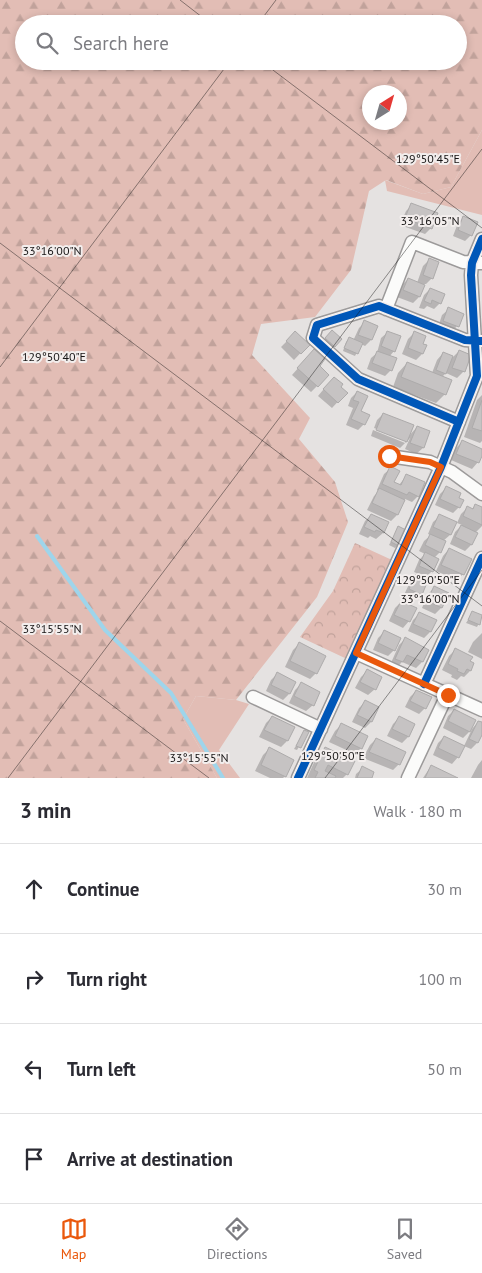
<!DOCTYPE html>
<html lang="en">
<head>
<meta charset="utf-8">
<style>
  body { margin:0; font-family:"PT Sans",sans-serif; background:#f2f2f3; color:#2b2b33 }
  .compass { position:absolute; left:362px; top:85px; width:45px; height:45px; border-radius:50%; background:#fff; box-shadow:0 2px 8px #0003; rotate:37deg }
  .stop { position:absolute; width:15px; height:15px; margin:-11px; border:4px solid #ea580c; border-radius:50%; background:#fff }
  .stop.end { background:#ea580c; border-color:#fff; box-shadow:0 1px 5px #0008 }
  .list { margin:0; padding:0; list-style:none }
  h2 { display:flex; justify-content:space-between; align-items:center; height:65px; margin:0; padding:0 20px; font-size:21px }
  h2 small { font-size:16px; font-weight:400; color:#7c7c81 }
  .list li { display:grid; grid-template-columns:32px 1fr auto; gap:15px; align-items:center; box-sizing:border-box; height:90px; padding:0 20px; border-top:1px solid #e1e1e2 }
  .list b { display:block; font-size:19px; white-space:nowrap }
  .list em { font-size:16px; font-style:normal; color:#7c7c81 }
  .icon { flex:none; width:28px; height:28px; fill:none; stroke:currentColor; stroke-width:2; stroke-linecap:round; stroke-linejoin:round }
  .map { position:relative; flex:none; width:482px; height:778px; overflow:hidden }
  .search { position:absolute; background:#fff; box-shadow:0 2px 8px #0003; left:15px; right:15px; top:15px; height:55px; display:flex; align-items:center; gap:12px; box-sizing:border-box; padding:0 18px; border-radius:28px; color:#7c7c81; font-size:19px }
  .sheet { height:425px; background:#fff }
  nav { display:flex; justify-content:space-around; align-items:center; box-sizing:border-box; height:70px; border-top:1px solid #e1e1e2; background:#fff; font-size:14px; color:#7c7c81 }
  nav a { display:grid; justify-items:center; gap:2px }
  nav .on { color:#ea580c }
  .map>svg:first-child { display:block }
</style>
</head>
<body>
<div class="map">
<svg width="482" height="778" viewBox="0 0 482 778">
  <defs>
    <pattern id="forest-firs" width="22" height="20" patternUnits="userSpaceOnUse" patternTransform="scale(1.25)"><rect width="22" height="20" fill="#e2bdb5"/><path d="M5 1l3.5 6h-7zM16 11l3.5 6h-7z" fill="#c1a29b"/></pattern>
    <pattern id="park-crowns" width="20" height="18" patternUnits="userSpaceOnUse" patternTransform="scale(1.25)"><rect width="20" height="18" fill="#e2bdb5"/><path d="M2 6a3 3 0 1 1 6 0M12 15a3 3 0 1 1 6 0" fill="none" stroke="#c1a29b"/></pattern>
  </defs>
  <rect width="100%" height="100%" fill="#e5e2e1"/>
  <path fill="#e2bdb5" d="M 482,130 L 482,215 L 387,191 L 385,180 L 423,194 L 451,187 Z
    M 196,696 L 236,700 L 249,704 L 219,750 L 240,778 L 217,778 L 183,719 Z"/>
  <path fill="url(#forest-firs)" fill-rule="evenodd" d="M 0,0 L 482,0 L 482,130 L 451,187 L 423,194 L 386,180 L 369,191 L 351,270 L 315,317 L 261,324 L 252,355 L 310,418 L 299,439 L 335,482 L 348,522 L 317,597 L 236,700 L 196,696 L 183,719 L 217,778 L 0,778 ZM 24,24 L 458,24 L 458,61 L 24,61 ZM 370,92 L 400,92 L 400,122 L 370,122 Z"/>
  <path fill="url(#park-crowns)" d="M 355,543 L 392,560 L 347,659 L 300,637 L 333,591 Z"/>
  <path fill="#0003" d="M 412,205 L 431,228 L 425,234 L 400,225 L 406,211 Z
    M 464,217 L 471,235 L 465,241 L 453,236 L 458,223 Z
    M 429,260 L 432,278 L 426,284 L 424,284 L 419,297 L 413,303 L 397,297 L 402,285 L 408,279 L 417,283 L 423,266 Z
    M 430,289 L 440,303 L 434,309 L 427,306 L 424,309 L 419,308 L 424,295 Z
    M 449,309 L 457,326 L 451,333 L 438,327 L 442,315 Z
    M 365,322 L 377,326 L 371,340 L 365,346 L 361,344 L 355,356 L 343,351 L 346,342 L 349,339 L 353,341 L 359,328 Z
    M 332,332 L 341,339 L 332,349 L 323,341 Z
    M 388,332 L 394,351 L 389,357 L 391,370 L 385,376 L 367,369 L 371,358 L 377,353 L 381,338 Z
    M 295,333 L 308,345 L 294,360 L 281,347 Z
    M 414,333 L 422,344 L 425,346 L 422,354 L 416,360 L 402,354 L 408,339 Z
    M 459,351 L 470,355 L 463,372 L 457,378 L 446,373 L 442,377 L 445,394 L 436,403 L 393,387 L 398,373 L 407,363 L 432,373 L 437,360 L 443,353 L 453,357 Z
    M 308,357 L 318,366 L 317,386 L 311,392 L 292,375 Z
    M 328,384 L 339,387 L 346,393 L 332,408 L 318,396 Z
    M 357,392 L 367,396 L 360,412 L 364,424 L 358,430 L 346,425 L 353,408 L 348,406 L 351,398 Z
    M 482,395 L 482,441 L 480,443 L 464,437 L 477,400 Z
    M 383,414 L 408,437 L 417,427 L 429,432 L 423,448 L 416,454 L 405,449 L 410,438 L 400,448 L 371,436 L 373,430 L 405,443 L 405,440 L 374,428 L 377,420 Z
    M 462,442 L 482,450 L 478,462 L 472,469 L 451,460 L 456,448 Z
    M 391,468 L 393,482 L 399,485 L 407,475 L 418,496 L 412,502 L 405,499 L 397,515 L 391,521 L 367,510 L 374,496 L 379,491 L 377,490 L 384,474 Z
    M 446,488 L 458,498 L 459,507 L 453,513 L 435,505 L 440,494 Z
    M 475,506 L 482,509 L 482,526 L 475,533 L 471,545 L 465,551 L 450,544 L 455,532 L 462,525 L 457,523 L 461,514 L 467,508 L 471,510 Z
    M 371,515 L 387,523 L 383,533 L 376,539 L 370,536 L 368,538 L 359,534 L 365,521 Z
    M 440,516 L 455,523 L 450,535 L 443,541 L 440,552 L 434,558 L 432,571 L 426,577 L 414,572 L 419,560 L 425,554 L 419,551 L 424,541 L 431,535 L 428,534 L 433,522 Z
    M 398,528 L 398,545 L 395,548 L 389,545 Z
    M 449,549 L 463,574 L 457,580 L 436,571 L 443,556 Z
    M 416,576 L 421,594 L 414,600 L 404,595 L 410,582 Z
    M 434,588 L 448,594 L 441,608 L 435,614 L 422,608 L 428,594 Z
    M 401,602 L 409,621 L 403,628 L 389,621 L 395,608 Z
    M 473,612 L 482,617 L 477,627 L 466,623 Z
    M 420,613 L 435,620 L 430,632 L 424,638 L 408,631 L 413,620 Z
    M 384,632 L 394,650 L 388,656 L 373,650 L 378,638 Z
    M 482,633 L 482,659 L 468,652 L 473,642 Z
    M 405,639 L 427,651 L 422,662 L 416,668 L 402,662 L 396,668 L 390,665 L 399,645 Z
    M 299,644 L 316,673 L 310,679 L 285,667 L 293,650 Z
    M 455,650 L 473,664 L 470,671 L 464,677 L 461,676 L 457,680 L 451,677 L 452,675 L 442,670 L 449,656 Z
    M 367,671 L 375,689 L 368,695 L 355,688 L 361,677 Z
    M 277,674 L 295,682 L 289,694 L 283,700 L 266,691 L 271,680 Z
    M 301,684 L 313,705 L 306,711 L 289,703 L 295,690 Z
    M 416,691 L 425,708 L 419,714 L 405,707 L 410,697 Z
    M 365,702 L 378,708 L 371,722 L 365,728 L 352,722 L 359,708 Z
    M 454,710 L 470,731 L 463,738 L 443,728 L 448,716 Z
    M 272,717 L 293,727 L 287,741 L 281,747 L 259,737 L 266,723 Z
    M 399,718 L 413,725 L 408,737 L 402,743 L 387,736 L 393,724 Z
    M 478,722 L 482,724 L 482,732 L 477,743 L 471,749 L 464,746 L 472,729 Z
    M 341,725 L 361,748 L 355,754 L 329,742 L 335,731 Z
    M 304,732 L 307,733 L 297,750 L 294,749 Z
    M 444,737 L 458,757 L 452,764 L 433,755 L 438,743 Z
    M 376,739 L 399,764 L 393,770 L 363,758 L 370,745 Z
    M 269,749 L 285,776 L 283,778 L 270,778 L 255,771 L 263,755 Z
    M 326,749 L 347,774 L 343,778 L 307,778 L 316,758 Z
    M 482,760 L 482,778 L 471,778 L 478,765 Z
    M 431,766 L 455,778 L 423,778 Z
    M 363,768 L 370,778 L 355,778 L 356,774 Z"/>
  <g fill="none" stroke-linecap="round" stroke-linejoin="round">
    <path stroke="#9ed5eb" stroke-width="4" d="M 37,536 L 105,630 L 171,693 L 223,778"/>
  </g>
  <path fill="#c6c3c3" stroke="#adabab" d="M 411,203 L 438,213 L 432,229 L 405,218 Z
    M 463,216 L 478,222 L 472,236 L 458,230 Z
    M 429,258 L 439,262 L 433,279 L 423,275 Z
    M 408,278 L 425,285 L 420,297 L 403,290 Z
    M 430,288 L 445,294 L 441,304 L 432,300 L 431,304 L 424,301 Z
    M 448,307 L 464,314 L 459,327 L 443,321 Z
    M 364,320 L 378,326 L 372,340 L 358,335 Z
    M 332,330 L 342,339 L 335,347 L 325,338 Z
    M 295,331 L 310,345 L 301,354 L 286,341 Z
    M 387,331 L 401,336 L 395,352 L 381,346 Z
    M 414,331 L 426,336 L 423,344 L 427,345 L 423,354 L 408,348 Z
    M 349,337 L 363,343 L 358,354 L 344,348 Z
    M 314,349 L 325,359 L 320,366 L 329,375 L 318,387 L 297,368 Z
    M 459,350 L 471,355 L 465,372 L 452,368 Z
    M 377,351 L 397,358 L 392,371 L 372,363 Z
    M 443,352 L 453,356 L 446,374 L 436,370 Z
    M 407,362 L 452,380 L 446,395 L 401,377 Z
    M 334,377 L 343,384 L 341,387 L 348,393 L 338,403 L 323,389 Z
    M 357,391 L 368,396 L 361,411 L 370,415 L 365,425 L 351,419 L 359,402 L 353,400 Z
    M 482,400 L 482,431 L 472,428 Z
    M 383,413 L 414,425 L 407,442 L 376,430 Z
    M 417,426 L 430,431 L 424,448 L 410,443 Z
    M 462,440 L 482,449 L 482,456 L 479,463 L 456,454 Z
    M 390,466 L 400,471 L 394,482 L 401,485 L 406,474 L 425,482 L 419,497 L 409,492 L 407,495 L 382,484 Z
    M 446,486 L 461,493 L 459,498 L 464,500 L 460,508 L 440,499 Z
    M 379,488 L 405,500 L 398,515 L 372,503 Z
    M 475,504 L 482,507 L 482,525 L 463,516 L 467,506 L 473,509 Z
    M 371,514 L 389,522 L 384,533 L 376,530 L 375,532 L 364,527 Z
    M 439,514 L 457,522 L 451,535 L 433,527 Z
    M 461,525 L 478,533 L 472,545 L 455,537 Z
    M 398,526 L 406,530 L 399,546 L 391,542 Z
    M 430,534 L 446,541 L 441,553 L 425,545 Z
    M 449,548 L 472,559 L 464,575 L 441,565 Z
    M 425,552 L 439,559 L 433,572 L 419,566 Z
    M 416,574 L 428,580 L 422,595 L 409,589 Z
    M 434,586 L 449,593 L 442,608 L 427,601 Z
    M 401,601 L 417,608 L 410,622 L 394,615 Z
    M 472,611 L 482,615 L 480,625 L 468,620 Z
    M 419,612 L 437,620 L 431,632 L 413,624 Z
    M 384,630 L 401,638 L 395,651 L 378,643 Z
    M 405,637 L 429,650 L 423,662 L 407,655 L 403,662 L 395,659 Z
    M 299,642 L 326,656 L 317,674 L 290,661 Z
    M 455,648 L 473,657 L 470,661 L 474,663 L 471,671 L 467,669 L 464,674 L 457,671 L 458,669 L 448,664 Z
    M 367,669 L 382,677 L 376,690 L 360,682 Z
    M 277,672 L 296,682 L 290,694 L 271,685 Z
    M 301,682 L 320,692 L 314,706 L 294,696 Z
    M 416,690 L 432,697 L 426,709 L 410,701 Z
    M 365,700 L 379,707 L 372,722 L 357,715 Z
    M 454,709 L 476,720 L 470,732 L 448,721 Z
    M 272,716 L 295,727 L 288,741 L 264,730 Z
    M 399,716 L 415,724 L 409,737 L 392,729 Z
    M 478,721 L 482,722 L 482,735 L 478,743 L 469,739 Z
    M 341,723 L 368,736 L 362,749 L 335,736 Z
    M 304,730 L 309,732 L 301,748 L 296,746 Z
    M 444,736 L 465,746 L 459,758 L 438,748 Z
    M 376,738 L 406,752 L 400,765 L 369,752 Z
    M 269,747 L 294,760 L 286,777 L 261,765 Z
    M 325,747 L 355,761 L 348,775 L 328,765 L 325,771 L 336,776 L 335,778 L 315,778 L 318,772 L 314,770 Z
    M 431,765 L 458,778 L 425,778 Z
    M 362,766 L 374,772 L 372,778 L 357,778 Z"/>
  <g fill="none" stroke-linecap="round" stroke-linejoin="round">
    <defs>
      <path id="minor" d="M 386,309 L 412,242 L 463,262 L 482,263
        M 459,422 L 358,379 L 313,338 L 317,325 L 379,306 L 465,340 L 481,341
        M 389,456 L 430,462 L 452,472 L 482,494
        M 356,653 L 482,710
        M 424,684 L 482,558
        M 253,697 L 321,729
        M 298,778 L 441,467 L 477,376 L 471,275 L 472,263 L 482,239
        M 408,778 L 447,695"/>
    </defs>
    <use href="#minor" stroke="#9c9a9a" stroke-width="15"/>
    <use href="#minor" stroke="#fbfbfa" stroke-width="12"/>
    <defs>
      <path id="cycleway" d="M 459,422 L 358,379 L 313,338 L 317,325 L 379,306 L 465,340 L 481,341
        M 424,684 L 482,558
        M 298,778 L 441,467 L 477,376 L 471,275 L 472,263 L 482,239"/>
    </defs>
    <use href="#cycleway" stroke="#f3eeed" stroke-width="11"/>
    <use href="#cycleway" stroke="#0057b8" stroke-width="8"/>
  </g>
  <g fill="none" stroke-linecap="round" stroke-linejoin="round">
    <path stroke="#ea580c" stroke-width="6" d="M 389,456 L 430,462 L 441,467 L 356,653 L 448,695"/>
  </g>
  <path fill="none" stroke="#151313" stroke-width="1" stroke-opacity="0.45" d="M 180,0 L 211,24M 258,24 L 276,0M 261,61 L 482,228M 0,243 L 482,606M 0,367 L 230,61M 0,621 L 209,778M 8,778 L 482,149M 325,778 L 482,570"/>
  <g font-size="12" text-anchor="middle" fill="#151313" stroke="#f3eeed" stroke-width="4" stroke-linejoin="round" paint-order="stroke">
    <text x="428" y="163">129°50'45"E</text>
    <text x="430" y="225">33°16'05"N</text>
    <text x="52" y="255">33°16'00"N</text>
    <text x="54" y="361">129°50'40"E</text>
    <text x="428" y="584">129°50'50"E</text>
    <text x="430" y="603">33°16'00"N</text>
    <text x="52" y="633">33°15'55"N</text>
    <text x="333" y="760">129°50'50"E</text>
    <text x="199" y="762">33°15'55"N</text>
  </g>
</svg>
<svg class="compass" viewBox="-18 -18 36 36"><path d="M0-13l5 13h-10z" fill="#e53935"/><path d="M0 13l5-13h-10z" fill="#7c7c81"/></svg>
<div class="stop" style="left:389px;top:456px"></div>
<div class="stop end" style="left:448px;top:695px"></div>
<div class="search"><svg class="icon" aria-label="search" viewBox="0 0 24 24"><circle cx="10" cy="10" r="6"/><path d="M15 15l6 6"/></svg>Search here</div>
</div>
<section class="sheet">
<h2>3 min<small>Walk · 180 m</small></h2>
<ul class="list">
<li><svg class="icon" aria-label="ahead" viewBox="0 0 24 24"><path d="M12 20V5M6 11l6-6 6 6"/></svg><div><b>Continue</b></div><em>30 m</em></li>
<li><svg class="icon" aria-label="right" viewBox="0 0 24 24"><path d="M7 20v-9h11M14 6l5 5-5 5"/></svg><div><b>Turn right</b></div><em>100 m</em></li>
<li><svg class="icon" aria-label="left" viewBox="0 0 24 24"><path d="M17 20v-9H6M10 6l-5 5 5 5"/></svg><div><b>Turn left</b></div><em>50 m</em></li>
<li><svg class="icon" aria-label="arrive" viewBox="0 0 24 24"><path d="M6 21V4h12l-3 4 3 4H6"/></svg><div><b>Arrive at destination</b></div></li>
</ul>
</section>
<nav>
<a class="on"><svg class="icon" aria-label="map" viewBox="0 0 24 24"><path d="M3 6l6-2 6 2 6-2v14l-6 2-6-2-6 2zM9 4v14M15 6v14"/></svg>Map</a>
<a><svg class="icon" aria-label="directions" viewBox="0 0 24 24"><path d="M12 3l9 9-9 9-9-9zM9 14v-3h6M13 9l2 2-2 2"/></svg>Directions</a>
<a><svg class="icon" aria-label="saved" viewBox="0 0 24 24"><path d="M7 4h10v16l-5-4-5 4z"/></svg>Saved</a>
</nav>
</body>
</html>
